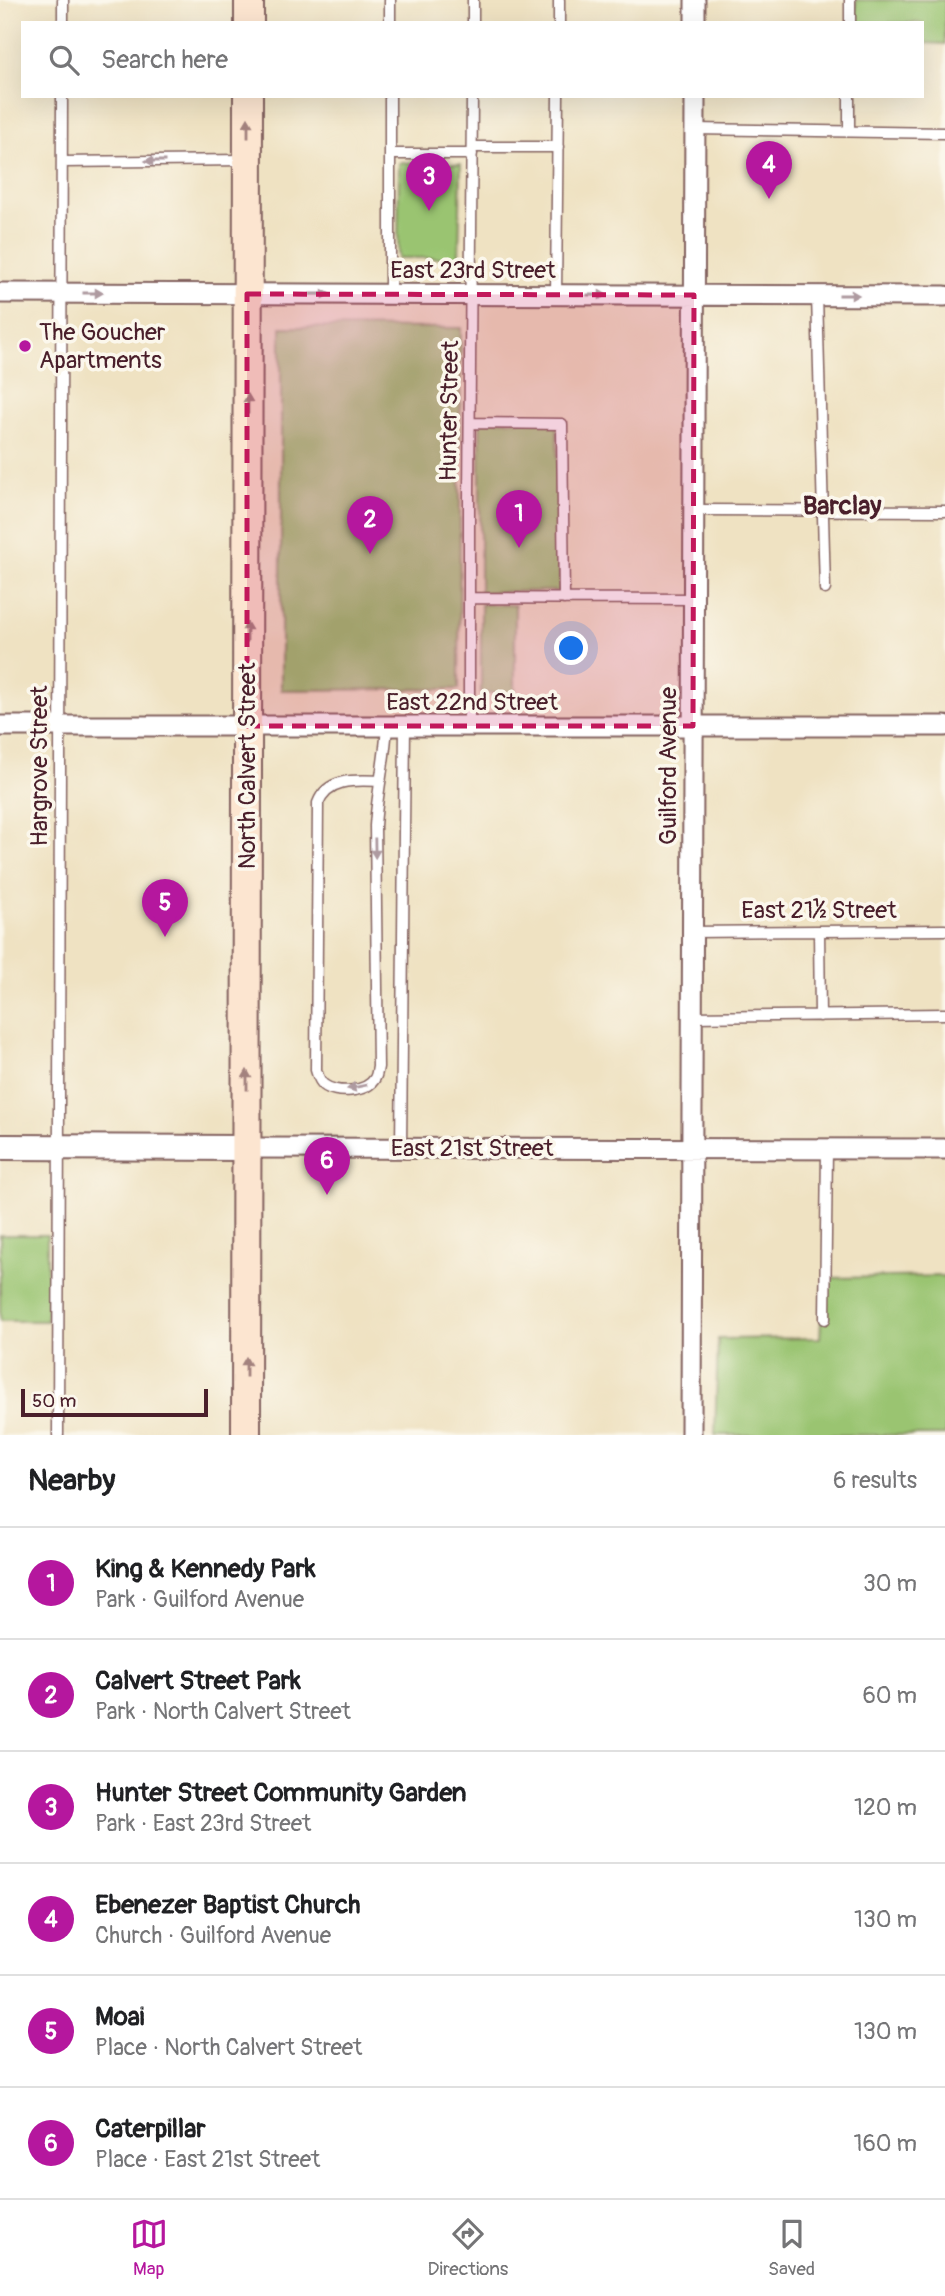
<!DOCTYPE html>
<html lang="en">
<head>
<meta charset="utf-8">
<style>
  body { margin:0; font-family:Pangolin,sans-serif; background:#f2f2f2; color:#202124 }
  .scale { position:absolute; left:21px; bottom:18px; width:187px; box-sizing:border-box; padding-left:7px; border:4px solid #4a1f2b; border-top:0; font-size:19px; line-height:24px; white-space:nowrap; color:#4a1f2b; -webkit-text-stroke:5px #fbf7ec; paint-order:stroke }
  .you { position:absolute; left:572px; top:649px; width:24px; height:24px; margin:-18px; border:5px solid #fff; border-radius:50%; background:#1a73e8; box-shadow:0 0 0 10px #1a73e833 }
  .badge { display:grid; place-items:center; width:46px; height:46px; border-radius:50%; background:#b5179e; color:#fff; font-size:23px; font-weight:700 }
  .pin { position:absolute; translate:-50% -58px; filter:drop-shadow(0 2px 4px #0008) }
  .pin::after { content:''; position:absolute; top:37px; width:24px; height:21px; background:inherit; clip-path:polygon(0 0,100% 0,50% 100%) }
  .list { margin:0; padding:0; list-style:none }
  h2 { display:flex; justify-content:space-between; align-items:center; height:91px; margin:0; padding:0 28px; font-size:30px }
  h2 small { font-size:23px; font-weight:400; color:#757577 }
  .list li { display:grid; grid-template-columns:46px 1fr auto; gap:21px; align-items:center; box-sizing:border-box; height:112px; padding:0 28px; border-top:2px solid #e0e0e0 }
  .list b { display:block; font-size:26px; white-space:nowrap }
  .list p { margin:0; font-size:23px; white-space:nowrap; color:#757577 }
  .list em { font-size:23px; font-style:normal; color:#757577 }
  .icon { flex:none; width:38px; height:38px; fill:none; stroke:currentColor; stroke-width:2; stroke-linecap:round; stroke-linejoin:round }
  .map { position:relative; flex:none; width:945px; height:1435px; overflow:hidden }
  .search { position:absolute; background:#fff; box-shadow:0 7px 28px #0002; left:21px; right:21px; top:21px; height:77px; display:flex; align-items:center; gap:18px; box-sizing:border-box; padding:0 24px; border-radius:0px; color:#757577; font-size:26px }
  .sheet { height:763px; background:#fff }
  nav { display:flex; justify-content:space-around; align-items:center; box-sizing:border-box; height:98px; border-top:2px solid #e0e0e0; background:#fff; font-size:19px; color:#757577 }
  nav a { display:grid; justify-items:center; gap:4px }
  nav .on { color:#b5179e }
  .map>svg:first-child { display:block }
</style>
</head>
<body>
<div class="map">
<svg width="945" height="1435" viewBox="0 0 945 1435">
  <rect width="100%" height="100%" fill="#fbf7ec"/>
  <filter id="ink" filterUnits="userSpaceOnUse"><feTurbulence type="fractalNoise" baseFrequency=".0143" numOctaves="2"/><feDisplacementMap in="SourceGraphic" scale="14" xChannelSelector="R" yChannelSelector="G"/><feConvolveMatrix kernelMatrix="1 2 1 2 8 2 1 2 1" color-interpolation-filters="sRGB"/></filter>
  <filter id="wash" filterUnits="userSpaceOnUse"><feTurbulence type="fractalNoise" baseFrequency=".00686" numOctaves="4" result="noise"/><feDisplacementMap in="SourceGraphic" scale="28" xChannelSelector="R" yChannelSelector="G"/><feGaussianBlur stdDeviation="1.57" result="paint"/><feColorMatrix in="noise" values="0 0 0 0 0 0 0 0 0 0 0 0 0 0 0 0 0 1.4 0 .05"/><feComposite in="paint" operator="in"/></filter>
  <g filter="url(#wash)">
    <rect width="100%" height="100%" fill="#efe2c2"/>
    <path fill="#9ac471" stroke="#72724e" stroke-width="2" d="M 856,0 L 945,0 L 945,44 L 922,43 L 922,23 L 856,23 Z
      M 399,163 L 461,164 L 459,258 L 398,258 Z
      M 281,327 L 461,328 L 459,689 L 281,690 Z
      M 480,420 L 557,421 L 560,591 L 480,592 Z
      M 481,604 L 515,605 L 515,693 L 481,693 Z
      M 0,1235 L 47,1235 L 47,1321 L 0,1321 Z
      M 945,1276 L 945,1435 L 715,1435 L 718,1339 L 820,1338 L 823,1287 L 830,1278 Z"/>
  </g>
  <g filter="url(#ink)">
    <g fill="none" stroke-linecap="round" stroke-linejoin="round">
      <defs>
        <path id="service" d="M 390,0 L 390,23
          M 63,23 L 63,0
          M 473,23 L 473,0
          M 559,23 L 559,0
          M 850,23 L 850,0
          M 390,96 L 390,294
          M 695,129 L 945,133
          M 849,131 L 849,96
          M 472,147 L 558,147
          M 390,154 L 472,154
          M 62,162 L 244,160
          M 556,295 L 558,96
          M 817,295 L 825,589
          M 470,423 L 562,424 L 564,599
          M 694,510 L 945,511
          M 469,598 L 693,599
          M 469,726 L 469,498 L 472,96
          M 380,781 C 357,780 328,777 318,803 L 316,1070 C 318,1076 319,1081 324,1085 C 335,1094 367,1093 375,1078 C 377,1075 377,1071 378,1067 L 375,826 C 377,793 385,760 387,726
          M 819,931 L 820,1016
          M 692,932 L 945,930
          M 692,1017 L 945,1014
          M 401,1148 L 405,726
          M 825,1319 L 827,1149
          M 58,1435 L 62,96"/>
        <path id="minor" d="M 695,23 L 695,0
          M 0,293 L 945,296
          M 0,726 L 945,726
          M 247,1148 L 945,1149
          M 691,1435 L 695,96"/>
        <path id="tertiary" d="M 0,1147 L 247,1148"/>
        <path id="secondary" d="M 249,23 L 249,0
          M 246,1435 L 248,96"/>
      </defs>
      <use href="#service" stroke="#846360" stroke-width="13"/>
      <use href="#minor" stroke="#846360" stroke-width="23"/>
      <use href="#tertiary" stroke="#846360" stroke-width="28"/>
      <use href="#secondary" stroke="#846360" stroke-width="32"/>
      <use href="#service" stroke="#fff" stroke-width="10"/>
      <use href="#minor" stroke="#fff" stroke-width="19"/>
      <use href="#tertiary" stroke="#fff" stroke-width="24"/>
      <use href="#secondary" stroke="#fce5d0" stroke-width="28"/>
    </g>
    <defs><path id="oneway-solid" d="M-6-.8H1V-3.2L6.5 0L1 3.2V.8H-6Z" transform="scale(1.75)"/></defs>
    <g fill="#a3827e">
      <use href="#oneway-solid" transform="translate(248 128) rotate(-90)"/>
      <use href="#oneway-solid" transform="translate(248 404) rotate(-90)"/>
      <use href="#oneway-solid" transform="translate(247 632) rotate(-90)"/>
      <use href="#oneway-solid" transform="translate(247 1080) rotate(-90)"/>
      <use href="#oneway-solid" transform="translate(246 1367) rotate(-90)"/>
    </g>
    <g fill="#ae9aa0">
      <use href="#oneway-solid" transform="translate(155 161) rotate(180)"/>
      <use href="#oneway-solid" transform="translate(93 293)"/>
      <use href="#oneway-solid" transform="translate(320 294)"/>
      <use href="#oneway-solid" transform="translate(597 295)"/>
      <use href="#oneway-solid" transform="translate(849 295)"/>
      <use href="#oneway-solid" transform="translate(375 848) rotate(89)"/>
      <use href="#oneway-solid" transform="translate(357 1087) rotate(169)"/>
    </g>
  </g>
  <path fill="#c2185b" fill-opacity="0.2" stroke="#c2185b" stroke-width="5" stroke-dasharray="14 9" stroke-linejoin="round" d="M 247,294 L 694,295 L 693,726 L 247,726 Z"/>
  <circle fill="#b5179e" stroke="#fbf7ec" stroke-width="2.5" cx="25" cy="346" r="7"/>
  <g text-anchor="middle" stroke-width="7" stroke-linejoin="round" paint-order="stroke">
    <g font-size="24" fill="#4a1f2b" stroke="#fbf7ec">
      <text x="473" y="278">East 23rd Street</text>
      <text transform="translate(449 411) rotate(-89)" y="8">Hunter Street</text>
      <text x="472" y="710">East 22nd Street</text>
      <text transform="translate(39 766) rotate(-90)" y="8">Hargrove Street</text>
      <text transform="translate(247 766) rotate(-90)" y="8">North Calvert Street</text>
      <text transform="translate(668 766) rotate(-90)" y="8">Guilford Avenue</text>
      <text x="819" y="918">East 21½ Street</text>
      <text x="472" y="1156">East 21st Street</text>
    </g>
    <g font-size="24" fill="#4a1f2b" stroke="#fbf7ec" text-anchor="start">
      <text x="39" y="340">The Goucher<tspan x="39" dy="28">Apartments</tspan></text>
    </g>
    <g font-size="26" font-weight="bold" fill="#4a1f2b" stroke="#fbf7ec">
      <text x="842" y="514">Barclay</text>
    </g>
  </g>
</svg>
<div class="scale">50 m</div>
<div class="you"></div>
<div class="pin badge" style="left:519px;top:548px">1</div>
<div class="pin badge" style="left:370px;top:554px">2</div>
<div class="pin badge" style="left:429px;top:211px">3</div>
<div class="pin badge" style="left:769px;top:199px">4</div>
<div class="pin badge" style="left:165px;top:937px">5</div>
<div class="pin badge" style="left:327px;top:1195px">6</div>
<div class="search"><svg class="icon" aria-label="search" viewBox="0 0 24 24"><circle cx="10" cy="10" r="6"/><path d="M15 15l6 6"/></svg>Search here</div>
</div>
<section class="sheet">
<h2>Nearby<small>6 results</small></h2>
<ul class="list">
<li><span class="badge">1</span><div><b>King &amp; Kennedy Park</b><p>Park · Guilford Avenue</p></div><em>30 m</em></li>
<li><span class="badge">2</span><div><b>Calvert Street Park</b><p>Park · North Calvert Street</p></div><em>60 m</em></li>
<li><span class="badge">3</span><div><b>Hunter Street Community Garden</b><p>Park · East 23rd Street</p></div><em>120 m</em></li>
<li><span class="badge">4</span><div><b>Ebenezer Baptist Church</b><p>Church · Guilford Avenue</p></div><em>130 m</em></li>
<li><span class="badge">5</span><div><b>Moai</b><p>Place · North Calvert Street</p></div><em>130 m</em></li>
<li><span class="badge">6</span><div><b>Caterpillar</b><p>Place · East 21st Street</p></div><em>160 m</em></li>
</ul>
</section>
<nav>
<a class="on"><svg class="icon" aria-label="map" viewBox="0 0 24 24"><path d="M3 6l6-2 6 2 6-2v14l-6 2-6-2-6 2zM9 4v14M15 6v14"/></svg>Map</a>
<a><svg class="icon" aria-label="directions" viewBox="0 0 24 24"><path d="M12 3l9 9-9 9-9-9zM9 14v-3h6M13 9l2 2-2 2"/></svg>Directions</a>
<a><svg class="icon" aria-label="saved" viewBox="0 0 24 24"><path d="M7 4h10v16l-5-4-5 4z"/></svg>Saved</a>
</nav>
</body>
</html>
